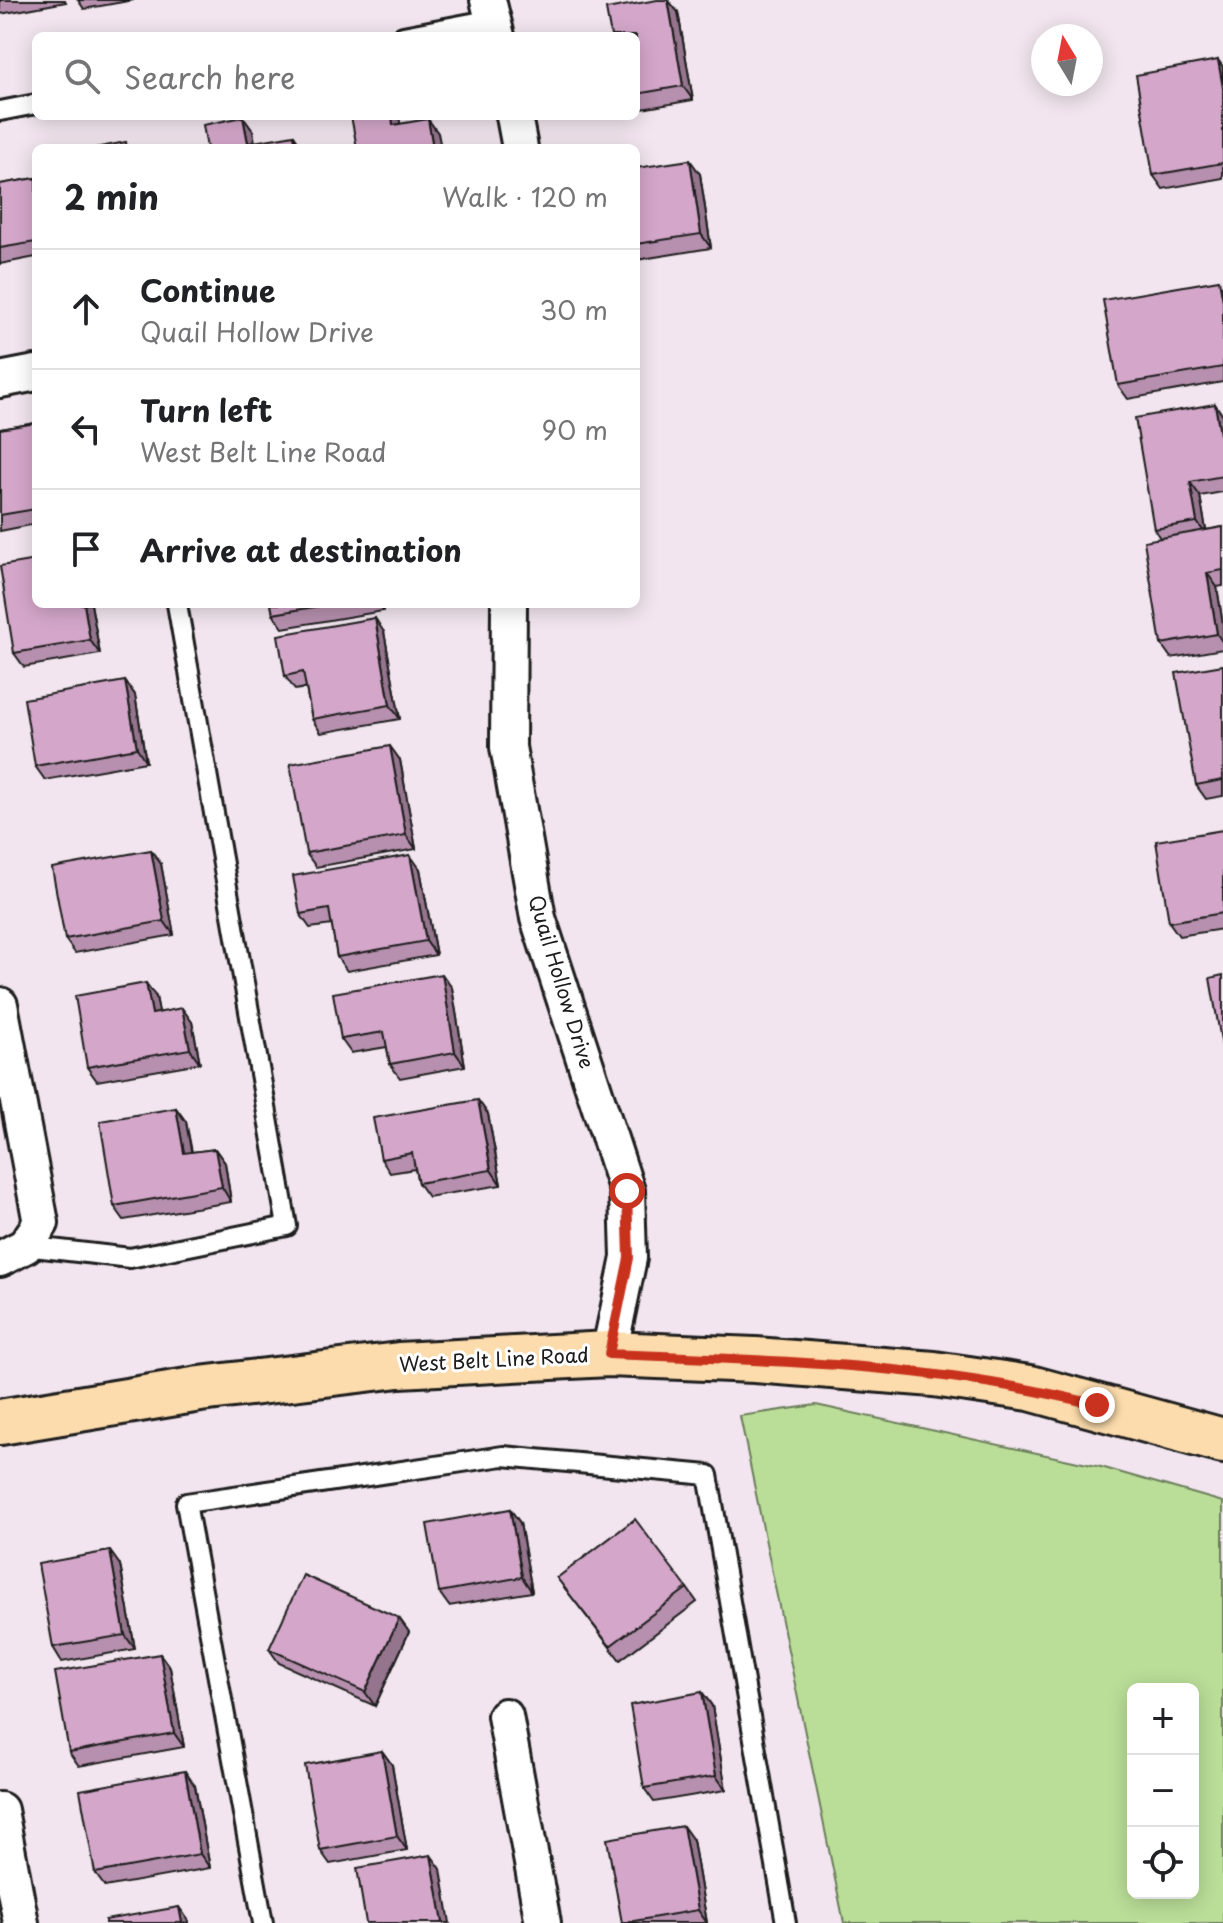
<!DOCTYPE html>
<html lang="en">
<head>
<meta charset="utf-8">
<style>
  body { margin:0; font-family:"Playpen Sans",sans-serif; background:#f2f2f2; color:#202124 }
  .controls { position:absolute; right:24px; bottom:24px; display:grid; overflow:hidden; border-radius:12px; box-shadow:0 4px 20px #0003 }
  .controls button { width:72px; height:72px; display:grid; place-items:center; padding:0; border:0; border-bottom:2px solid #e0e0e0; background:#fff; color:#202124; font:40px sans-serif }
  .compass { position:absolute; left:1031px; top:24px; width:72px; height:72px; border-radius:50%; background:#fff; box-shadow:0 4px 20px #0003; rotate:350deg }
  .stop { position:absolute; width:24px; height:24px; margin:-18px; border:6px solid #c8321e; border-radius:50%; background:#fff }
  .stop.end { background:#c8321e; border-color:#fff; box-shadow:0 2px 8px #0008 }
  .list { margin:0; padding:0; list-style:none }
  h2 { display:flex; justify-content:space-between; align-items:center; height:104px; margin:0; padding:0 32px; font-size:34px }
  h2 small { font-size:26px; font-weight:400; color:#757577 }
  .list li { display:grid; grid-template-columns:52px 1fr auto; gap:24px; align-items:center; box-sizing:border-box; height:120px; padding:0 32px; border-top:2px solid #e0e0e0 }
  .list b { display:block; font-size:30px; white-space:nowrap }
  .list p { margin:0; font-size:26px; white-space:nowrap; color:#757577 }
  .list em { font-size:26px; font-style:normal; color:#757577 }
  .icon { flex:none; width:44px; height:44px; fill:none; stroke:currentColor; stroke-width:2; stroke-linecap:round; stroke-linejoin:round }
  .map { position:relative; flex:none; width:1223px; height:1923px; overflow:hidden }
  .search { position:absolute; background:#fff; box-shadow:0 4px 20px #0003; left:32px; top:32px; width:608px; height:88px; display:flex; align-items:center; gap:20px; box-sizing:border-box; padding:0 28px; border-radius:12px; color:#757577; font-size:30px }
  .panel { position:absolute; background:#fff; box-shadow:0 4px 20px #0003; left:32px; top:144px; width:608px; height:464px; border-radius:12px }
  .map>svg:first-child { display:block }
</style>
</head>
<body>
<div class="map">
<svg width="1223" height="1923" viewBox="0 0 1223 1923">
  <rect width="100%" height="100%" fill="#f2e5ef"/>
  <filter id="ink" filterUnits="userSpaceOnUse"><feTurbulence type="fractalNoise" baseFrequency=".0125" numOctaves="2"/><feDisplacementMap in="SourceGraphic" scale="16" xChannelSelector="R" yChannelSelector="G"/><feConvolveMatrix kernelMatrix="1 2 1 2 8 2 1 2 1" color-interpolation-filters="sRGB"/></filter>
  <g filter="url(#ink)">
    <path fill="#bade98" stroke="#6b7d5a" stroke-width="2" fill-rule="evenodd" d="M 816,1405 L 1101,1467 L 1223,1502 L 1223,1923 L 844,1923 L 740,1416 ZM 1133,1689 L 1193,1689 L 1193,1893 L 1133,1893 Z"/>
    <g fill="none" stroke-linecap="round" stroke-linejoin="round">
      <defs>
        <path id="lane" d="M 403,36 L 493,19
          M 0,111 L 36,104
          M 25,1246 L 130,1258 L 287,1226 L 177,604
          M 263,1923 L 186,1503 L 503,1456 L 708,1475 L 786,1923"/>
        <path id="street" d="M 488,0 L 497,36
          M 514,116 L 520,148
          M 0,380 L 36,373
          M 509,604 L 508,747 L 538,918 L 627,1191 L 629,1258 L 609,1354
          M 0,1005 L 41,1223 L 25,1246 L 0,1259
          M 505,1716 L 543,1923
          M 0,1810 L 21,1923"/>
        <path id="primary" d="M 0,1422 L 200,1389 L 399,1365 L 609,1354 L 755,1360 L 934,1374 L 1030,1388 L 1223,1441"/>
      </defs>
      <use href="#lane" stroke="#1c1c1c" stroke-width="24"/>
      <use href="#street" stroke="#1c1c1c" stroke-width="40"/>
      <use href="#primary" stroke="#1c1c1c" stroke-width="50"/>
      <use href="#lane" stroke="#fff" stroke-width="18"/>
      <use href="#street" stroke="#fff" stroke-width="34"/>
      <use href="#primary" stroke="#fcdcac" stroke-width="44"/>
    </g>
    <path fill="#b690ae" stroke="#1c1c1c" stroke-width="2" d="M 0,0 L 65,0 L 66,2 L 0,14 Z
      M 78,0 L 134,0 L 84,9 Z
      M 678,12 L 693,100 L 636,110 L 636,36 Z
      M 1218,60 L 1223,67 L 1223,178 L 1163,189 L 1153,175 Z
      M 636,168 L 700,174 L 711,248 L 636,260 Z
      M 36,178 L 36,257 L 0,264 L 0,184 Z
      M 1223,285 L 1223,382 L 1128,399 L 1118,385 Z
      M 1215,404 L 1223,416 L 1223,492 L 1200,496 L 1206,530 L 1223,527 L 1223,586 L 1217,587 L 1223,625 L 1223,649 L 1171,658 L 1161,644 L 1160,538 L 1154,529 Z
      M 36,423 L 36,524 L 0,531 L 0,429 Z
      M 91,604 L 100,654 L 24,667 L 14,653 Z
      M 271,604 L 382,604 L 383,611 L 283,628 L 273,614 Z
      M 384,632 L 400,719 L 321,733 L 312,719 L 306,688 L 295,690 L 285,676 Z
      M 1223,665 L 1223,796 L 1206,799 L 1196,785 Z
      M 125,681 L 135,695 L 146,762 L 45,780 L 35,766 Z
      M 400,760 L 416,849 L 316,867 L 306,853 Z
      M 1223,830 L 1223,929 L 1179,936 L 1169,922 Z
      M 161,864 L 174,935 L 75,953 L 65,939 Z
      M 420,869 L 436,955 L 347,971 L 337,957 L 332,925 L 310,928 L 300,914 Z
      M 452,988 L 465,1066 L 400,1078 L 390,1064 L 387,1047 L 351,1053 L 341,1039 Z
      M 156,997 L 159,1012 L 192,1022 L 200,1063 L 97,1081 L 87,1067 Z
      M 176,1108 L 186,1122 L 192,1152 L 215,1149 L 225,1163 L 231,1202 L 124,1220 L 114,1206 Z
      M 488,1114 L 501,1185 L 428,1197 L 418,1183 L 415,1169 L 390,1173 L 381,1159 Z
      M 510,1509 L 520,1523 L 532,1592 L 449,1606 L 439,1592 Z
      M 120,1565 L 135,1649 L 62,1662 L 53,1647 Z
      M 557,1578 L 687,1588 L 697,1602 L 620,1660 Z
      M 399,1618 L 409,1632 L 375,1706 L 279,1663 L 269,1649 Z
      M 160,1654 L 170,1668 L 184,1747 L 79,1766 L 69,1752 Z
      M 702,1692 L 712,1706 L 726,1790 L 654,1802 L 644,1788 Z
      M 382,1751 L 392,1765 L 407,1850 L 330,1864 L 320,1850 Z
      M 195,1786 L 210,1868 L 105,1887 L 95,1873 Z
      M 693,1840 L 707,1923 L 622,1923 Z"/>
    <path fill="#94758d" stroke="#1c1c1c" stroke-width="2" d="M 668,0 L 678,12 L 693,100 L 683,86 Z
      M 1218,60 L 1223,67 L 1223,88 Z
      M 392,116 L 399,116 L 403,139 L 393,125 Z
      M 243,117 L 253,131 L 256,148 L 248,143 Z
      M 428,119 L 438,133 L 441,148 L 433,148 Z
      M 294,135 L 303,148 L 296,148 Z
      M 690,160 L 700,174 L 711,248 L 701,234 Z
      M 1215,404 L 1223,416 L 1223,453 Z
      M 1190,482 L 1200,496 L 1207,536 L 1197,522 Z
      M 1207,573 L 1217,587 L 1223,625 L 1223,643 L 1217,634 Z
      M 84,604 L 91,604 L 100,654 L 90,640 Z
      M 375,618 L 384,632 L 400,719 L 390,705 Z
      M 125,681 L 135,695 L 146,762 L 137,748 Z
      M 390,746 L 400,760 L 416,849 L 406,835 Z
      M 151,850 L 161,864 L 174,935 L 164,921 Z
      M 410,855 L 420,869 L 436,955 L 426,941 Z
      M 442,974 L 452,988 L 465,1066 L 455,1052 Z
      M 146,983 L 156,997 L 162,1028 L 152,1014 Z
      M 182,1008 L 192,1022 L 200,1063 L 190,1049 Z
      M 478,1100 L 488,1114 L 501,1185 L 491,1170 Z
      M 176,1108 L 186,1122 L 194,1167 L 184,1153 Z
      M 215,1149 L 225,1163 L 231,1202 L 222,1187 Z
      M 510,1509 L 520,1523 L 532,1592 L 522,1577 Z
      M 110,1551 L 120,1565 L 135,1649 L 125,1635 Z
      M 399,1618 L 409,1632 L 375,1706 L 365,1692 Z
      M 160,1654 L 170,1668 L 184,1747 L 174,1733 Z
      M 702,1692 L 712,1706 L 726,1790 L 716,1776 Z
      M 382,1751 L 392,1765 L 407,1850 L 397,1836 Z
      M 185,1771 L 195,1786 L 210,1868 L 200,1854 Z
      M 683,1826 L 693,1840 L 707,1923 L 698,1910 Z
      M 431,1855 L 441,1869 L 450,1923 L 443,1923 Z
      M 179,1907 L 189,1921 L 189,1923 L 182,1923 Z"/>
    <path fill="#d4a7ca" stroke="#1c1c1c" stroke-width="2" d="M 657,0 L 668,0 L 683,86 L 636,94 L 636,36 L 611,36 L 606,9 Z
      M 1218,60 L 1223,88 L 1223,163 L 1153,175 L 1136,75 Z
      M 351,116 L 392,116 L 393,125 L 428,119 L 433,148 L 357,148 Z
      M 243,117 L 248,143 L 294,135 L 296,148 L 207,148 L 203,125 Z
      M 126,142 L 127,148 L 95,148 Z
      M 690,160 L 701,234 L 636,244 L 636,168 Z
      M 36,178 L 36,242 L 0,248 L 0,184 Z
      M 1219,280 L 1223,301 L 1223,367 L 1118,385 L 1103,300 Z
      M 1215,404 L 1223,453 L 1223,476 L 1190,482 L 1197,522 L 1154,529 L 1135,418 Z
      M 36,423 L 36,509 L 0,515 L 0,429 Z
      M 1223,527 L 1223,570 L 1207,573 L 1217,634 L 1161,644 L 1144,541 Z
      M 36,560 L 36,604 L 84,604 L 90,640 L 14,653 L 0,566 Z
      M 271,604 L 331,604 L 273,614 Z
      M 375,618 L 390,705 L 312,719 L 303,672 L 285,676 L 278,635 Z
      M 1223,665 L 1223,780 L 1196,785 L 1176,673 Z
      M 125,681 L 137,748 L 35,766 L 24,699 Z
      M 390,746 L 406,835 L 306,853 L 290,764 Z
      M 1223,830 L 1223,913 L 1169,922 L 1156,841 Z
      M 151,850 L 164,921 L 65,939 L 52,868 Z
      M 410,855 L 426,941 L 337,957 L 329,909 L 300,914 L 293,876 Z
      M 442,974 L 455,1052 L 390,1064 L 384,1032 L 341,1039 L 333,993 Z
      M 1223,975 L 1223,1052 L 1210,978 Z
      M 146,983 L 152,1014 L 182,1008 L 190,1049 L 87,1067 L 75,996 Z
      M 478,1100 L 491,1170 L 418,1183 L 412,1153 L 381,1159 L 373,1118 Z
      M 176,1108 L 184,1153 L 215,1149 L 222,1187 L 114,1206 L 100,1121 Z
      M 510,1509 L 522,1577 L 439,1592 L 427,1524 Z
      M 635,1519 L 687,1588 L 610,1646 L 557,1578 Z
      M 110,1551 L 125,1635 L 53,1647 L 38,1564 Z
      M 303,1575 L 399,1618 L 365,1692 L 269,1649 Z
      M 160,1654 L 174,1733 L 69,1752 L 55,1672 Z
      M 702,1692 L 716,1776 L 644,1788 L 630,1705 Z
      M 382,1751 L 397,1836 L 320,1850 L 305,1765 Z
      M 185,1771 L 200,1854 L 95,1873 L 80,1790 Z
      M 683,1826 L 698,1910 L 622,1923 L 607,1839 Z
      M 431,1855 L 443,1923 L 366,1923 L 357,1868 Z
      M 179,1907 L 182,1923 L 105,1923 L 105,1920 Z"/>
  </g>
  <g fill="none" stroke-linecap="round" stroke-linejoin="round" filter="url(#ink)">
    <path stroke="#c8321e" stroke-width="10" d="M 627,1191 L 629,1258 L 609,1354 C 772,1360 938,1364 1097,1405"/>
  </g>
  <g text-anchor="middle" stroke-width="6" stroke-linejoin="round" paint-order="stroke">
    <g font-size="20" fill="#1c1c1c" stroke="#fff">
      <text transform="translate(561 982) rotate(73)" y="7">Quail Hollow Drive</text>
      <text transform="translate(494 1360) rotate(-3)" y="7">West Belt Line Road</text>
    </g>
  </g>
</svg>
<div class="controls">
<button>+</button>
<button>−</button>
<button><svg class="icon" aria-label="locate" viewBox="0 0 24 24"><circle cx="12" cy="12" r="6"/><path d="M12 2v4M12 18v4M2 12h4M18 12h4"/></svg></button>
</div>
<svg class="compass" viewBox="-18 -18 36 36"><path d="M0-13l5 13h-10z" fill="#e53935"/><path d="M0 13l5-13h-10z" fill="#757577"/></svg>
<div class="stop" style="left:627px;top:1191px"></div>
<div class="stop end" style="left:1097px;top:1405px"></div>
<div class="search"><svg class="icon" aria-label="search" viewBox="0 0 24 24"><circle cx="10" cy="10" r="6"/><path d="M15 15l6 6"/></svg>Search here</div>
<section class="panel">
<h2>2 min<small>Walk · 120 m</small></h2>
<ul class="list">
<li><svg class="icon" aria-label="ahead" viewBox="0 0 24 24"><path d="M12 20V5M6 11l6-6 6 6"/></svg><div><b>Continue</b><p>Quail Hollow Drive</p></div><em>30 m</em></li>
<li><svg class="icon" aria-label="left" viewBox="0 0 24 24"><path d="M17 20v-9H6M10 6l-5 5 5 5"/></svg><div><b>Turn left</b><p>West Belt Line Road</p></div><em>90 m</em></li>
<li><svg class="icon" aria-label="arrive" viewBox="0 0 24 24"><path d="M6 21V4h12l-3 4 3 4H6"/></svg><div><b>Arrive at destination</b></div></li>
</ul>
</section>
</div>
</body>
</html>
